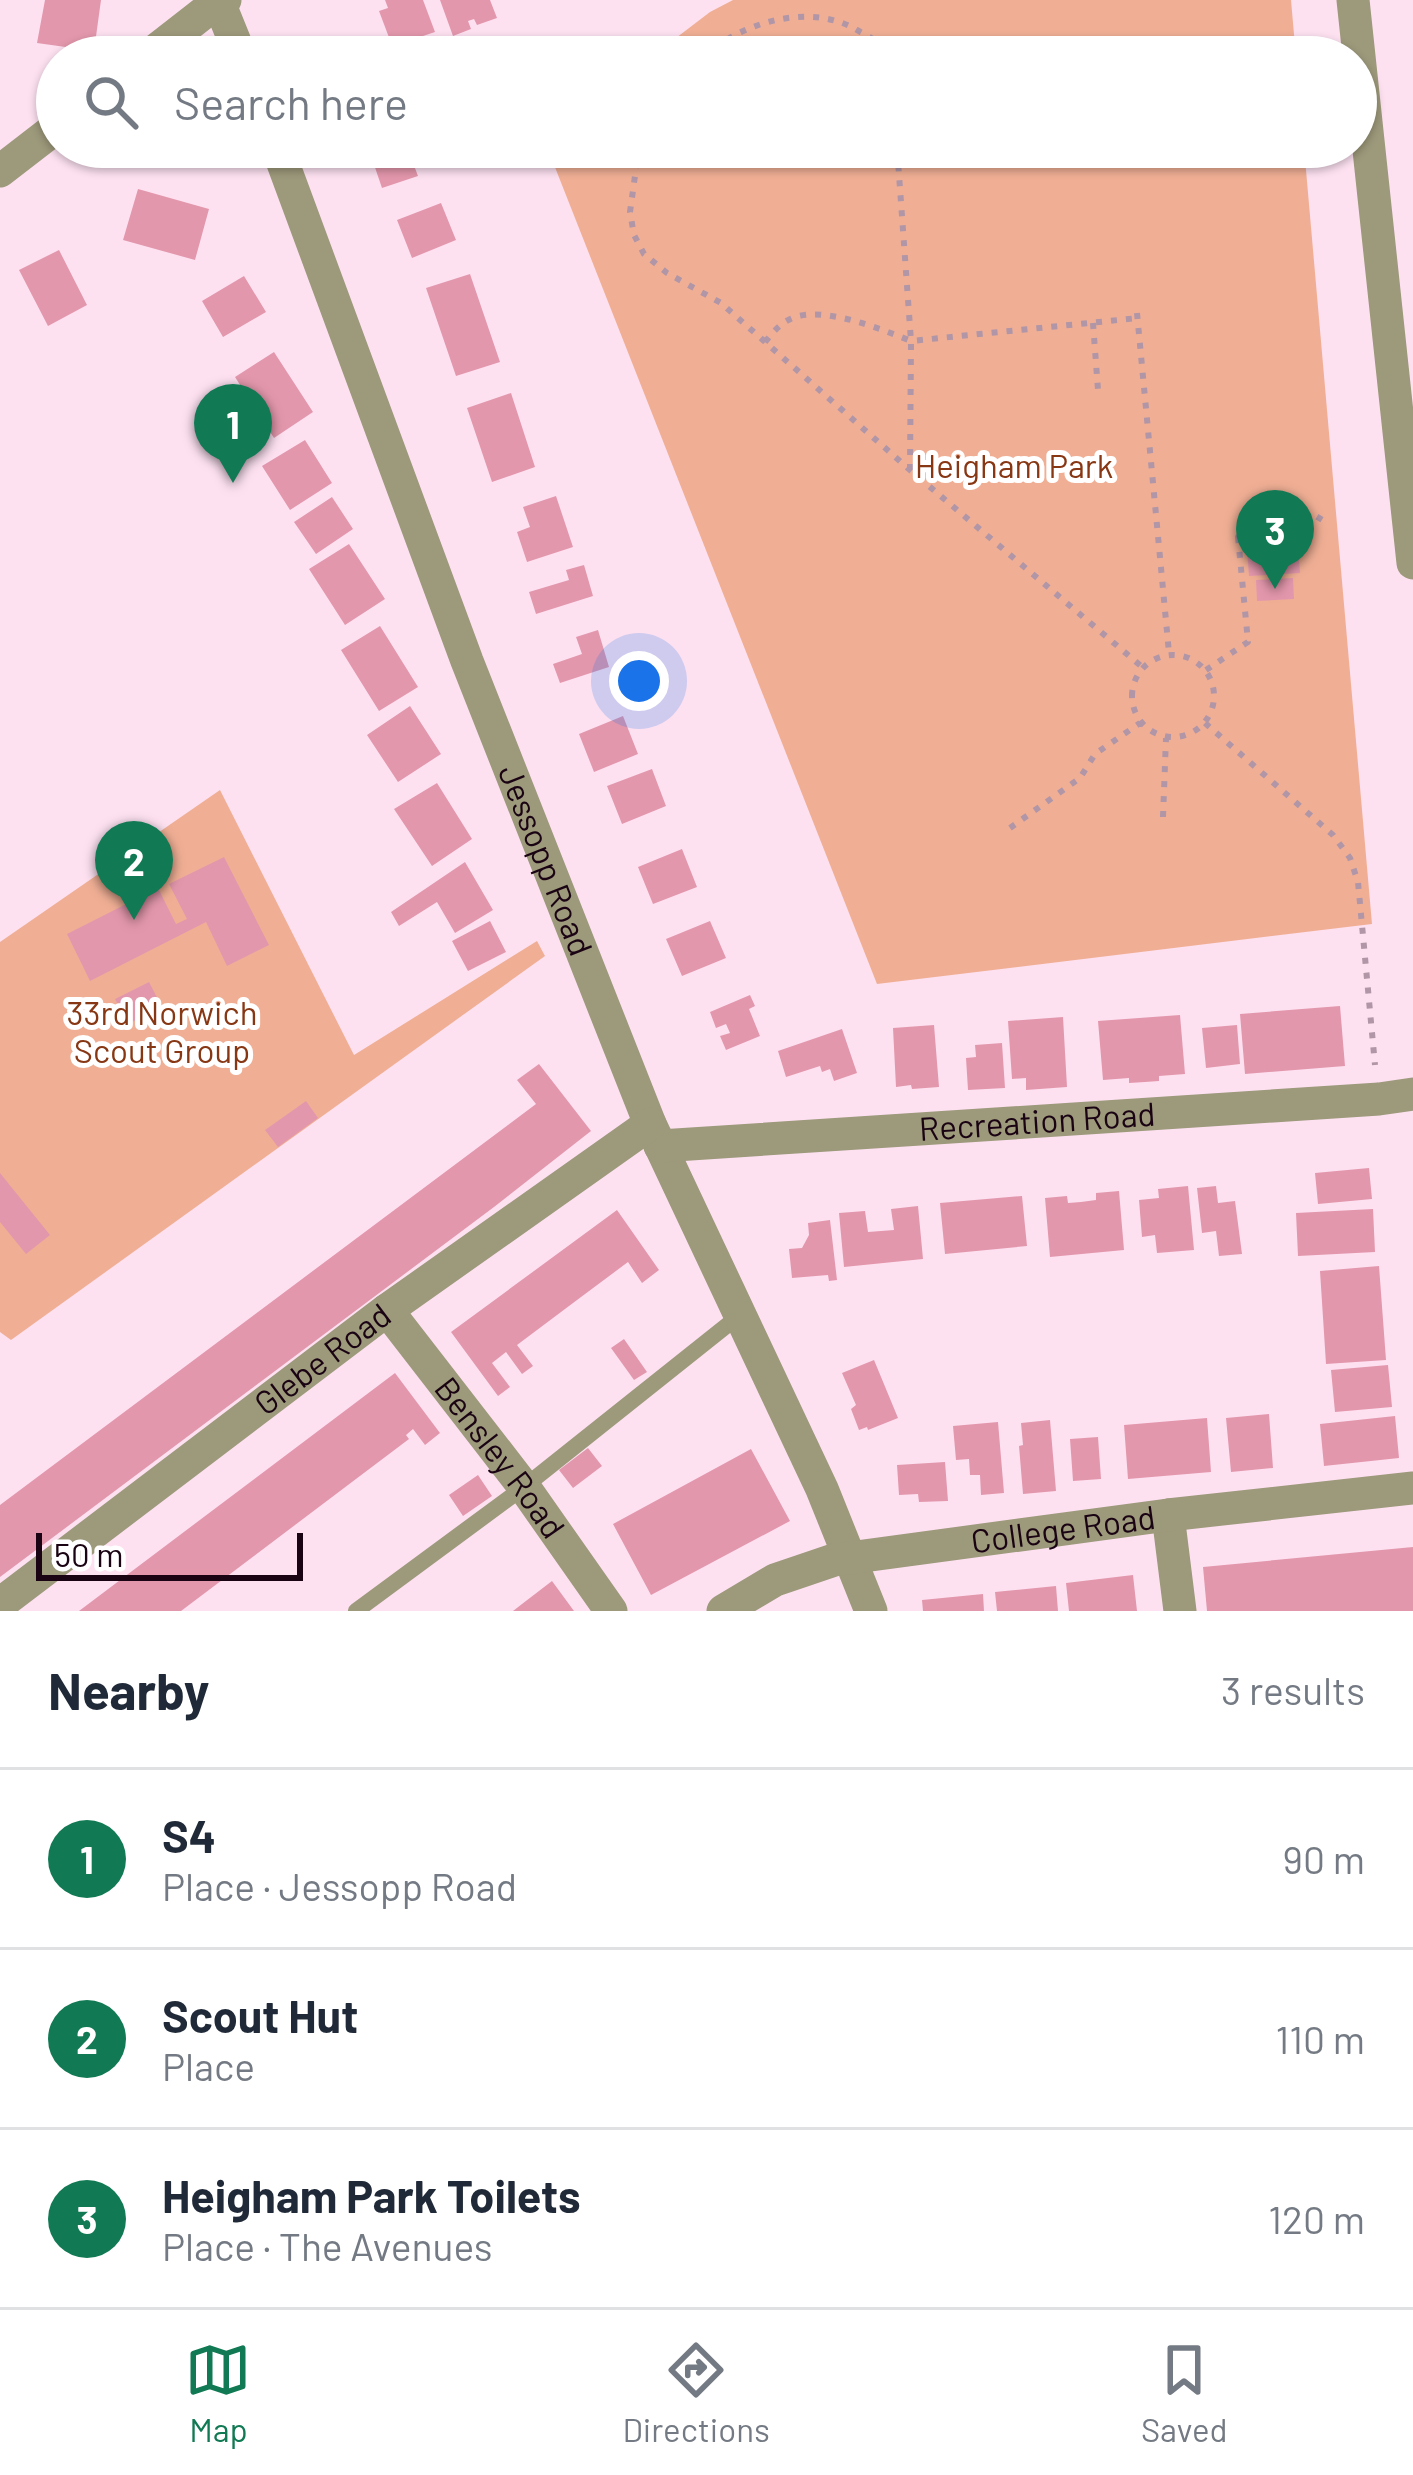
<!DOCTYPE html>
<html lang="en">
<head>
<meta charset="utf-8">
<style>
  body { margin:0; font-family:Barlow,sans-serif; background:#f6f6f7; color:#1f2937 }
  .scale { position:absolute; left:36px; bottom:30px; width:267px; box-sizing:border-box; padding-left:12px; border:6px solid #1a0413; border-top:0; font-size:33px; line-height:42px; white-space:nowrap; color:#1a0413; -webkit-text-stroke:9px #fff; paint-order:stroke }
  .you { position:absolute; left:639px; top:681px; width:42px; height:42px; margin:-30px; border:9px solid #fff; border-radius:50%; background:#1a73e8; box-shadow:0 0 0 18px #1a73e833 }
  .badge { display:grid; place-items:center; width:78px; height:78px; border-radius:50%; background:#117a54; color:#fff; font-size:39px; font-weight:700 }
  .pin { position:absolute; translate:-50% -99px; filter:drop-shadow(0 3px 6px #0008) }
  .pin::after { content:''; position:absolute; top:63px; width:42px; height:36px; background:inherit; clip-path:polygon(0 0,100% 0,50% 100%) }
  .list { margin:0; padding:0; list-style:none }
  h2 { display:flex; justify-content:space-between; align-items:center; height:156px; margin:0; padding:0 48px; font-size:51px }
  h2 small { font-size:39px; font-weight:400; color:#747a83 }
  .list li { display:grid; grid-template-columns:78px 1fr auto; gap:36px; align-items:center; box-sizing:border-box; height:180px; padding:0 48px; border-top:3px solid #e0e1e3 }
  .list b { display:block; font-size:45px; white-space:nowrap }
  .list p { margin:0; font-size:39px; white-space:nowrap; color:#747a83 }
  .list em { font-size:39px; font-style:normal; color:#747a83 }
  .icon { flex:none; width:66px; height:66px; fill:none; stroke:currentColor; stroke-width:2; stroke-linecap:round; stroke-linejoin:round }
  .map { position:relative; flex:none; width:1413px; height:1611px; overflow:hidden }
  .search { position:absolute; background:#fff; box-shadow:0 3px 9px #0004; left:36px; right:36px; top:36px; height:132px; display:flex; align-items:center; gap:30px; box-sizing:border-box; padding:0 42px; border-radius:66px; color:#747a83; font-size:45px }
  .sheet { height:696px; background:#fff }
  nav { display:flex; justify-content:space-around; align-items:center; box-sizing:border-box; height:168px; border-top:3px solid #e0e1e3; background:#fff; font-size:33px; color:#747a83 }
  nav a { display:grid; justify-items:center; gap:6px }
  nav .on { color:#117a54 }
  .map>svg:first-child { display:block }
</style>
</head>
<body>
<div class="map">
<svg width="1413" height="1611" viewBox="0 0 1413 1611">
  <rect width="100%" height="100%" fill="#fde1f1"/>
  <path fill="#f0af95" d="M 733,0 L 1291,0 L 1296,57 L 651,57 L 710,12 Z
    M 547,147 L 1304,147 L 1372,924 L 877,984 Z
    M 220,790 L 354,1055 L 537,941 L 545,956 L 11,1340 L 0,1332 L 0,942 Z"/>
  <path fill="#e397ac" d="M 45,0 L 101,0 L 94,51 L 37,43 Z
    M 385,0 L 423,0 L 435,32 L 420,37 L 427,57 L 396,56 L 379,11 L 388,8 Z
    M 440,0 L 490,0 L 497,18 L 477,25 L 474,19 L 468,21 L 471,29 L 453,36 Z
    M 368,147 L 407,147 L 418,176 L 382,188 Z
    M 138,189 L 209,209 L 195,260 L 123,240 Z
    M 441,203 L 456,240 L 412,258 L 397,220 Z
    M 59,250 L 87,305 L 48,326 L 19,270 Z
    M 470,274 L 500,362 L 456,376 L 426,288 Z
    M 244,276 L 266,312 L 223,337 L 202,301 Z
    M 274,352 L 313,412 L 274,438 L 235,377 Z
    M 511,393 L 535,467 L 492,482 L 467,408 Z
    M 305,440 L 332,483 L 290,510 L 262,466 Z
    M 556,496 L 573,547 L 527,562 L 517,532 L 530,527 L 523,507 Z
    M 332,497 L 353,529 L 316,554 L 294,522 Z
    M 349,544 L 385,599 L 345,625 L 309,569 Z
    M 1298,544 L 1300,573 L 1249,576 L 1247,548 Z
    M 584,565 L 593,596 L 536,614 L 529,592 L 569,580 L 566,570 Z
    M 1293,578 L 1294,599 L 1257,601 L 1256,580 Z
    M 380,626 L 418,687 L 379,711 L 341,650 Z
    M 598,630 L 609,667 L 560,683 L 553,664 L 582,654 L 576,637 Z
    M 410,706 L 441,754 L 398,782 L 367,735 Z
    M 623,716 L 638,754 L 594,772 L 579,734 Z
    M 652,769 L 666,806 L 622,824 L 607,786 Z
    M 437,783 L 472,839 L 432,866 L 394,809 Z
    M 682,849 L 697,887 L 653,904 L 638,867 Z
    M 224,857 L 269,945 L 227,966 L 206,922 L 90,981 L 67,934 L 158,888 L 176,924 L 187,919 L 169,884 Z
    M 465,862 L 493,910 L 455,933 L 437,902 L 399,926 L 391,912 Z
    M 490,921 L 506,952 L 468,971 L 452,941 Z
    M 710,921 L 726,958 L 682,976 L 666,939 Z
    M 149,982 L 162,1007 L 128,1024 L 115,999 Z
    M 750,995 L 755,1006 L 749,1009 L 760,1036 L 726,1050 L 720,1036 L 730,1033 L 726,1024 L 716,1028 L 710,1012 Z
    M 1340,1006 L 1345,1066 L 1245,1074 L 1240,1014 Z
    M 1180,1015 L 1185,1074 L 1159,1076 L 1159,1081 L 1145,1082 L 1129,1083 L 1129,1078 L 1103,1080 L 1098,1021 Z
    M 1063,1017 L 1067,1087 L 1026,1090 L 1026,1078 L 1012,1079 L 1008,1021 Z
    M 934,1025 L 939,1087 L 912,1089 L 911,1085 L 896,1087 L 893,1028 Z
    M 1237,1025 L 1240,1064 L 1206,1068 L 1202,1028 Z
    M 842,1029 L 857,1073 L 834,1081 L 830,1069 L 822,1072 L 820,1066 L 786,1077 L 778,1051 Z
    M 1002,1043 L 1005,1088 L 968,1090 L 966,1058 L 976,1057 L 975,1045 Z
    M 539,1064 L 591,1131 L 494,1207 L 0,1577 L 0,1505 L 536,1104 L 517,1080 Z
    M 306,1101 L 318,1118 L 278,1147 L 265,1130 Z
    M 1369,1168 L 1372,1199 L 1318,1204 L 1315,1173 Z
    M 0,1173 L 50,1235 L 26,1254 L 0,1222 Z
    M 1188,1186 L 1194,1250 L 1157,1253 L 1155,1235 L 1142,1237 L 1139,1200 L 1159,1198 L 1158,1189 Z
    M 1216,1186 L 1218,1203 L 1235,1201 L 1242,1254 L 1219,1256 L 1216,1231 L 1202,1233 L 1197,1188 Z
    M 1119,1191 L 1124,1250 L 1050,1257 L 1045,1198 L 1067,1196 L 1068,1203 L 1081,1202 L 1096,1200 L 1096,1193 Z
    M 1022,1196 L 1027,1246 L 945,1254 L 940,1203 Z
    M 918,1206 L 923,1259 L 844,1267 L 839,1213 L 865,1211 L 868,1232 L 894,1230 L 891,1209 Z
    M 1373,1209 L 1375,1252 L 1298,1256 L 1296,1213 Z
    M 617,1210 L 659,1270 L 642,1283 L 628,1262 L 573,1303 L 517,1345 L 533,1366 L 522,1374 L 506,1352 L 492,1363 L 510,1387 L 498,1396 L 451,1332 Z
    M 830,1220 L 837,1280 L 829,1281 L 828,1275 L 792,1278 L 789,1249 L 802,1248 L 809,1235 L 808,1223 Z
    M 1379,1266 L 1386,1360 L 1326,1364 L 1320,1271 Z
    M 624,1339 L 647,1372 L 634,1380 L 611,1348 Z
    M 874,1360 L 898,1418 L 868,1430 L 867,1427 L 859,1430 L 851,1409 L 856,1405 L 842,1373 Z
    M 1388,1365 L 1392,1407 L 1335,1412 L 1331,1370 Z
    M 395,1373 L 440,1433 L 425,1445 L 413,1429 L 406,1435 L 409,1439 L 181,1611 L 79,1611 Z
    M 1269,1414 L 1273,1468 L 1231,1472 L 1226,1418 Z
    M 1395,1416 L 1399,1458 L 1324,1466 L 1320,1424 Z
    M 1207,1418 L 1211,1472 L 1128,1479 L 1124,1425 Z
    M 1050,1420 L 1056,1491 L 1023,1494 L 1019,1446 L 1023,1445 L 1021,1423 Z
    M 998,1422 L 1004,1493 L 981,1495 L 980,1475 L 970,1475 L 969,1459 L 956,1460 L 953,1426 Z
    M 1098,1437 L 1101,1479 L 1073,1481 L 1070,1439 Z
    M 588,1448 L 602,1466 L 573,1488 L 559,1470 Z
    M 751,1449 L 790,1521 L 651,1595 L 613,1524 Z
    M 945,1462 L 948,1501 L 919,1502 L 918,1494 L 899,1495 L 897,1465 Z
    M 478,1475 L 492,1496 L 463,1516 L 449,1495 Z
    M 1413,1547 L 1413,1611 L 1207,1611 L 1203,1567 Z
    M 1133,1575 L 1137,1611 L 1069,1611 L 1066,1583 Z
    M 552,1581 L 574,1611 L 513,1611 L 522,1604 Z
    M 1056,1586 L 1058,1611 L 997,1611 L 995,1592 Z
    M 983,1594 L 984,1611 L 923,1611 L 922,1600 Z"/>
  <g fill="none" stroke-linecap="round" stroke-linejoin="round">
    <path stroke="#b096a6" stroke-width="6" stroke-dasharray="6 9" stroke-linecap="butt" d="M 703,57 C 742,22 810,2 857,30 C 859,31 873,39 874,40 C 879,45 881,51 884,57
      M 639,147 L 630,212 L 634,235 L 644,254 L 667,273 L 721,303 L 910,470 L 1141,666
      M 1137,313 L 1169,653
      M 1093,323 L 1098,390
      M 765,342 C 774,331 781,322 795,317 C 827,307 881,329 911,341 L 897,147
      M 910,470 L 911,341 L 1138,318
      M1132 696a41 41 0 1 1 82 0a41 41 0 1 1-82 0Z
      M 1206,670 L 1248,642 L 1238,537 L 1314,527 L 1322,514
      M 1205,723 L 1333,835 L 1350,858 L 1358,882 L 1375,1065
      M 1163,817 L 1166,738
      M 1010,828 L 1080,778 L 1095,754 L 1140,723"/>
    <path stroke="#9d997b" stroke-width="16" d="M 356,1611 L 524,1487 L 740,1315"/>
    <g stroke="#9d997b" stroke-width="33">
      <path d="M 218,0 L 241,57"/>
      <path d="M 1353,0 L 1413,563"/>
      <path d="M 147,57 L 206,11 L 225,0"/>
      <path id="s1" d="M 277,147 L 467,661 L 650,1124 L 822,1489 L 871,1611"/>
      <path d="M 0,171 L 57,127"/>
      <path id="s2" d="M 660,1146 L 1379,1099 L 1413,1094"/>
      <path id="s3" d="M 387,1310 L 524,1487 L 611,1611"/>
      <path d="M 1168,1515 L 1180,1611"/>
      <path id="s4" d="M 0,1604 L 387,1310 L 650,1124"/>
      <path id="s5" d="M 723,1611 L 775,1580 L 834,1560 L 1168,1515 L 1413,1488"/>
    </g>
  </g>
  <g text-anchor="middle" stroke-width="10" stroke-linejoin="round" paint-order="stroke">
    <g font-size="33" fill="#873713" stroke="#fff">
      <text x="1014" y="478">Heigham Park</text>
      <text x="162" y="1025">33rd Norwich<tspan x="162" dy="38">Scout Group</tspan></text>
    </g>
    <g font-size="33" fill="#1a0413" stroke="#fff">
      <text dy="12" stroke="none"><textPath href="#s1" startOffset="762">Jessopp Road</textPath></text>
      <text dy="12" stroke="none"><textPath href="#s2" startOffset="378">Recreation Road</textPath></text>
      <text dy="12" stroke="none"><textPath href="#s4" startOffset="405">Glebe Road</textPath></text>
      <text dy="12" stroke="none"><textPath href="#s3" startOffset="186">Bensley Road</textPath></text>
      <text dy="12" stroke="none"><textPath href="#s5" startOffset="354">College Road</textPath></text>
    </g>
  </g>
</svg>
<div class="scale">50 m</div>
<div class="you"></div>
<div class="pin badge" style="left:233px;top:483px">1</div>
<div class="pin badge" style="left:134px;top:920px">2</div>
<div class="pin badge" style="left:1275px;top:589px">3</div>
<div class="search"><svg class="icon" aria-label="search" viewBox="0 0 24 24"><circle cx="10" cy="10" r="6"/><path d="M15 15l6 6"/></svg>Search here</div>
</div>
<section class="sheet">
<h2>Nearby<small>3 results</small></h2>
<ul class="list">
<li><span class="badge">1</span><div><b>S4</b><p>Place · Jessopp Road</p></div><em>90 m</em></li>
<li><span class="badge">2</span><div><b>Scout Hut</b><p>Place</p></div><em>110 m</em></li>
<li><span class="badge">3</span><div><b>Heigham Park Toilets</b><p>Place · The Avenues</p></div><em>120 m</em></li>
</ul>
</section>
<nav>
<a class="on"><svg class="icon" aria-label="map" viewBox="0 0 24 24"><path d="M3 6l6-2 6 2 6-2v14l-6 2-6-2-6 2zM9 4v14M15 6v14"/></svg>Map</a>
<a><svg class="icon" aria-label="directions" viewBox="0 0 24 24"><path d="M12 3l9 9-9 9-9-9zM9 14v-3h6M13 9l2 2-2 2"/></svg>Directions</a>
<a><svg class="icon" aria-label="saved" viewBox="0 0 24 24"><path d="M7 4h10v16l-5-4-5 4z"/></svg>Saved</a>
</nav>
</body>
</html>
